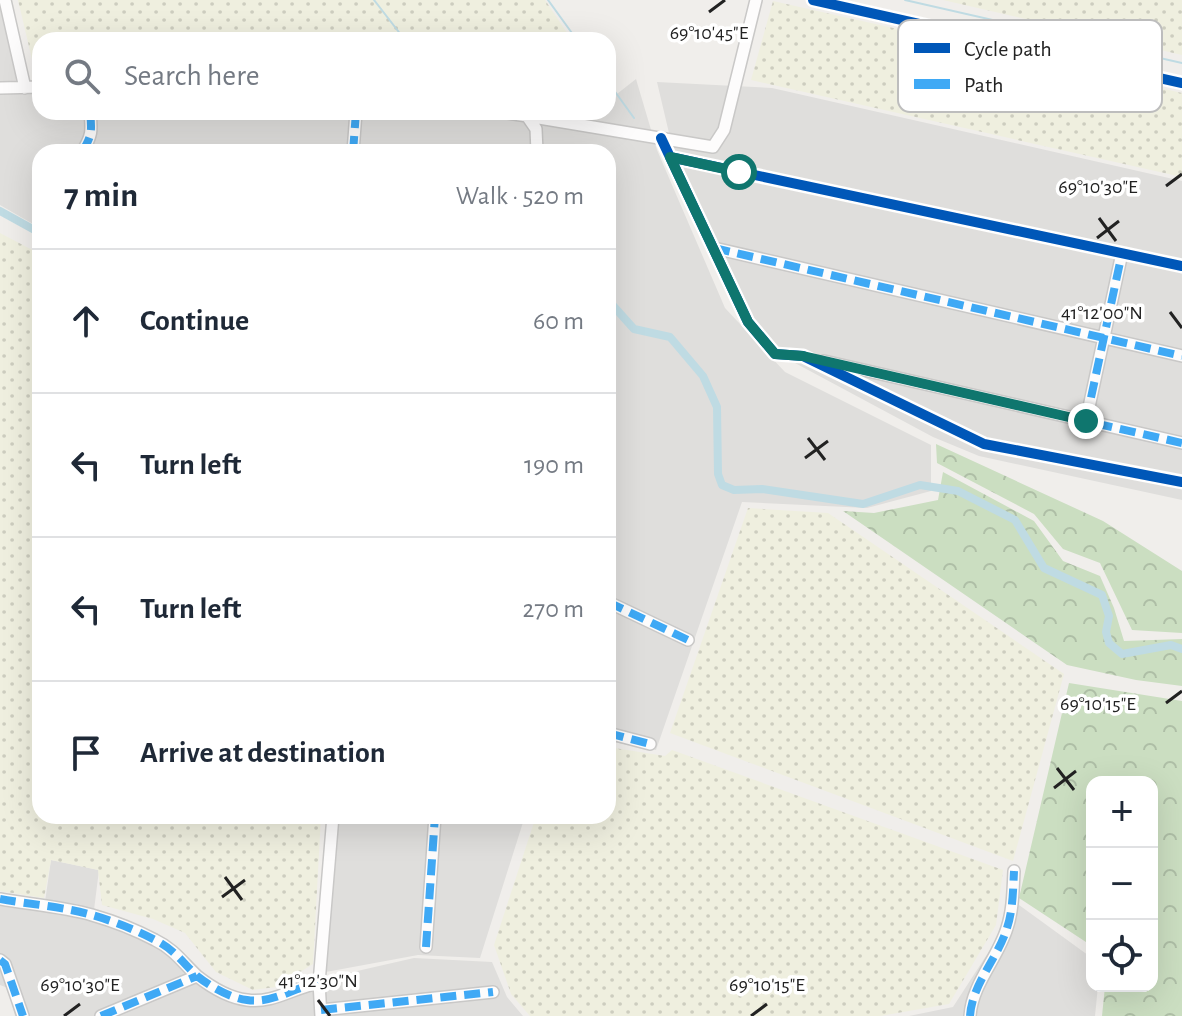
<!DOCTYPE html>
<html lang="en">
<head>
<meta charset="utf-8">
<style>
  body { margin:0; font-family:"Alegreya Sans",sans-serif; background:#f2f2f3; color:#1f2937 }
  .controls { position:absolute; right:24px; bottom:24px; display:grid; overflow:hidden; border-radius:16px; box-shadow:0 8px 32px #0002 }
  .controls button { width:72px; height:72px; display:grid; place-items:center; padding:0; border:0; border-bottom:2px solid #e0e1e3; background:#fff; color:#1f2937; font:40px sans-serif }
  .stop { position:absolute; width:24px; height:24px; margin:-18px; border:6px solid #0f766e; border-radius:50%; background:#fff }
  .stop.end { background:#0f766e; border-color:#fff; box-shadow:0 2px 8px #0008 }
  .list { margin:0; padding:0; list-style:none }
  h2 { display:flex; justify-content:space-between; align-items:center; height:104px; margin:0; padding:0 32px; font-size:34px }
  h2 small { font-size:26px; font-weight:400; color:#747a83 }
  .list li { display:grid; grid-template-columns:52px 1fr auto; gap:24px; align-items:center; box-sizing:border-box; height:144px; padding:0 32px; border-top:2px solid #e0e1e3 }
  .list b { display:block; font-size:30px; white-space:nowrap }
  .list em { font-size:26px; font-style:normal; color:#747a83 }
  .icon { flex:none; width:44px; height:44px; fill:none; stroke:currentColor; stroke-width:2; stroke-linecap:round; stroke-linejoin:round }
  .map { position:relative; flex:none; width:1182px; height:1016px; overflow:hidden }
  .search { position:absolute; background:#fff; box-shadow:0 8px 32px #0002; left:32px; top:32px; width:584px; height:88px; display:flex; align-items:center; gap:20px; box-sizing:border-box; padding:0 28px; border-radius:24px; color:#747a83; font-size:30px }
  .panel { position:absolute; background:#fff; box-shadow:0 8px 32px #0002; left:32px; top:144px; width:584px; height:680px; border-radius:24px }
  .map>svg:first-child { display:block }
</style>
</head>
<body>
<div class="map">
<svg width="1182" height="1016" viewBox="0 0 1182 1016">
  <defs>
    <pattern id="farmland-dots" width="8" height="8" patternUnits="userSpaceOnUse" patternTransform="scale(2)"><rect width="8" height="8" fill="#efefdf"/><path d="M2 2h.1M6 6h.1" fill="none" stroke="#cdcdbf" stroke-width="1.8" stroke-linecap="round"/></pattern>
    <pattern id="forest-crowns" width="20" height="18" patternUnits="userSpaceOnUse" patternTransform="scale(2)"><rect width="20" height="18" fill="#cbdec1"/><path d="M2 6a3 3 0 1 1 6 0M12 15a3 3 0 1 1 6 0" fill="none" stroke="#aebea6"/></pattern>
  </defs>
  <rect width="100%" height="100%" fill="#f0eeeb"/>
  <path fill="#dfdedc" d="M 0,0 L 21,82 L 40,81 L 40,112 L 564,112 L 589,116 L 594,112 L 608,112 L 608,101 L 636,79 L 657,150 L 725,308 L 785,372 L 931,445 L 931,491 L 867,508 L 742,502 L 656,750 L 608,741 L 608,152 L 40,152 L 40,228 L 0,205 Z
    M 657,82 L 772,88 L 1182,181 L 1182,500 L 979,456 L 933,437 L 782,356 L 727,294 L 673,150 Z
    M 327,816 L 525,816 L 480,958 L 418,955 L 315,974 Z
    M 51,860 L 99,870 L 94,910 L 157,935 L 176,948 L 206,979 L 242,996 L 275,1002 L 314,979 L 331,977 L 414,958 L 492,962 L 507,997 L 523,1016 L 15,1016 L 8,988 L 0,985 L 0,894 L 45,902 Z
    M 1019,905 L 1092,958 L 1092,986 L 1098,986 L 1095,1016 L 909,1016 L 953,1007 Z"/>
  <path fill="url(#farmland-dots)" d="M 18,0 L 545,0 L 572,40 L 40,40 L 40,72 L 35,72 Z
    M 943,0 L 1182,0 L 1182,55 Z
    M 773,1 L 1182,93 L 1182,177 L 751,80 Z
    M 0,233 L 40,254 L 40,816 L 321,816 L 313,964 L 276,987 L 253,990 L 216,972 L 185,933 L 153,919 L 102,905 L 98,870 L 51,860 L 44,898 L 0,891 Z
    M 748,508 L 828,513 L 1064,674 L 1013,861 L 670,733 Z
    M 608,747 L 665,756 L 672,750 L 1003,870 L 996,925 L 949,1004 L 880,1016 L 530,1016 L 511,994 L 494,945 L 536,816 L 608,816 Z"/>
  <path fill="url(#forest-crowns)" d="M 936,444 L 1103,521 L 1182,571 L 1182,633 L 1132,630 L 1100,563 L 1063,549 L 1034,514 L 937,463 Z
    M 943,472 L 1034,521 L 1063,561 L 1100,576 L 1114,608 L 1124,641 L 1182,639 L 1182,686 L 1136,680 L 1067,665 L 843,511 L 874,513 L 938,500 Z
    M 1069,683 L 1182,701 L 1182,1016 L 1102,1016 L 1105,986 L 1152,986 L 1152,782 L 1092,782 L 1092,946 L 1019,898 Z"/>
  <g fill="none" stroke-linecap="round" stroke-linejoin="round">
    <path stroke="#bfdbe3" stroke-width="2" d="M 374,0 L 405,40
      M 548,0 L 577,40
      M 905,0 L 1182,63
      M 608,82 L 634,118"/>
    <path stroke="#bfdbe3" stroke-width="8" d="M 0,211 L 40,233
      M 608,300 L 634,329 L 670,337 L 703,376 L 717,407 L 718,474 L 722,485 L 734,490 L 762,489 L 863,504 L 920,485 L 958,491 L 1015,520 L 1044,568 L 1102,595 L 1109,616 L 1106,632 L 1109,643 L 1122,654 L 1171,645 L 1182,649"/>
    <defs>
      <path id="minor" d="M 5,0 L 25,88
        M 813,0 L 1182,83
        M 0,88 L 40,87
        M 501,112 L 527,116 L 536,129 L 537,152
        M 527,116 L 713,147 L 724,130 L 756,0
        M 661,138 L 748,322 L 775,354 L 803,356 L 984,444 L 1182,482
        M 82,152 C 92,136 92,131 90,112
        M 353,152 L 356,112
        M 670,157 L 1182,266
        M 714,248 L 1182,356
        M 824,361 L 1182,443
        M 1086,421 L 1122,253
        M 608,602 L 688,640
        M 608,733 L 650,744
        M 0,899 C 28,904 65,907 92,915 C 113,921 136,930 155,940 C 174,949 183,963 197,976 C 211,987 230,998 247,1000 C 273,1004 294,987 319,983
        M 426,947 L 435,816
        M 0,960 L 5,964 L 23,1016
        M 321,1010 L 493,992
        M 101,1016 L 197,976
        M 321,1016 L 319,983 L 333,816
        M 970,1016 C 972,984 998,958 1007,928 C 1013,910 1013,890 1014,871"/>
    </defs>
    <use href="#minor" stroke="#c9c8c7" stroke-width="14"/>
    <use href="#minor" stroke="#fdfcfc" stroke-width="11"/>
    <path stroke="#3fa9f5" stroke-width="8" stroke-dasharray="16 8" stroke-linecap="butt" d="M 82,152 C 92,136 92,131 90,112
      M 353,152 L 356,112
      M 714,248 L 1182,356
      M 839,365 L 1182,443
      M 1086,421 L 1122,253
      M 608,602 L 688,640
      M 608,733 L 650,744
      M 0,899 C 28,904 65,907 92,915 C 113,921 136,930 155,940 C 174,949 183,963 197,976 C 211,987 230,998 247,1000 C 273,1004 294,987 319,983
      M 426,947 L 435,816
      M 0,960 L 5,964 L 23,1016
      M 321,1010 L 493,992
      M 101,1016 L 197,976
      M 970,1016 C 972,984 998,958 1007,928 C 1013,910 1013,890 1014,871"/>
    <defs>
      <path id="cycleway" d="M 813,0 L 1182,83
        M 661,138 L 748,322 L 775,354 L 803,356 L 984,444 L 1182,482
        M 670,157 L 1182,266"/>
    </defs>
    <use href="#cycleway" stroke="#fff" stroke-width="15"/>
    <use href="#cycleway" stroke="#0057b8" stroke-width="10"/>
  </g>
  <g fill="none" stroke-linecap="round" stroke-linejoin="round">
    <path stroke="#0f766e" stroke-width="10" d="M 739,172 L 670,157 L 748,322 L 775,354 L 803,356 L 1086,421"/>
  </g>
  <path fill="none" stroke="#222" stroke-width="3" d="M 709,12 L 725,0M 1166,186 L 1182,174M 1099,218 L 1116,241M 1097,238 L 1119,221M 1170,312 L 1182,328M 808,438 L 825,460M 805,458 L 828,441M 1166,703 L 1182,691M 1057,768 L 1074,790M 1054,788 L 1076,771M 225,877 L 242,900M 222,897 L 245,880M 318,1000 L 330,1016M 64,1016 L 80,1004M 751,1016 L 767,1004"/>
  <rect x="898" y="20" width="264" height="92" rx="12" fill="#fff" stroke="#bdbdbd" stroke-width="2"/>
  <rect x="914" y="43" width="36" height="10" fill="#0057b8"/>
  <rect x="914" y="79" width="36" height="10" fill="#3fa9f5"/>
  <g font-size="22" fill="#222">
    <text x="964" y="56">Cycle path</text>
    <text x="964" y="92">Path</text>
  </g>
  <g font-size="20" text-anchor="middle" fill="#222" stroke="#fff" stroke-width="7" stroke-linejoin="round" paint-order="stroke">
    <text x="709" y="39">69°10'45"E</text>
    <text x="1098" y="193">69°10'30"E</text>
    <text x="1102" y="319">41°12'00"N</text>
    <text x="1098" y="710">69°10'15"E</text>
    <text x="318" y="987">41°12'30"N</text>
    <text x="80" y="991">69°10'30"E</text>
    <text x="767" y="991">69°10'15"E</text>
  </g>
</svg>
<div class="controls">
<button>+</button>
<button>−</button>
<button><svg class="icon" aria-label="locate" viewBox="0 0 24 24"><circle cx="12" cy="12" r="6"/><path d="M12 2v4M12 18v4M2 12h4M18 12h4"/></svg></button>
</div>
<div class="stop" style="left:739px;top:172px"></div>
<div class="stop end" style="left:1086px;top:421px"></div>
<div class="search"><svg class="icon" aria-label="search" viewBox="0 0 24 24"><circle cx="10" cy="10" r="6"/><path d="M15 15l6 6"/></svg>Search here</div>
<section class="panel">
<h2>7 min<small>Walk · 520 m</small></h2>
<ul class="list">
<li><svg class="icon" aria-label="ahead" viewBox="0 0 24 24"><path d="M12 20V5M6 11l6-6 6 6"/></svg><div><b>Continue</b></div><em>60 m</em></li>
<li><svg class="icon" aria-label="left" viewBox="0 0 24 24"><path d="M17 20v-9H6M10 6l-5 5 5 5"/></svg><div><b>Turn left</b></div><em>190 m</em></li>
<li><svg class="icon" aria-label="left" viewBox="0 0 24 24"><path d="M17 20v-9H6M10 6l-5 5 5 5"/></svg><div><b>Turn left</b></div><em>270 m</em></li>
<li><svg class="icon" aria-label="arrive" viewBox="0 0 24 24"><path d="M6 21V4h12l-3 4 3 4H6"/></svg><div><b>Arrive at destination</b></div></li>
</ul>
</section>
</div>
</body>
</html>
